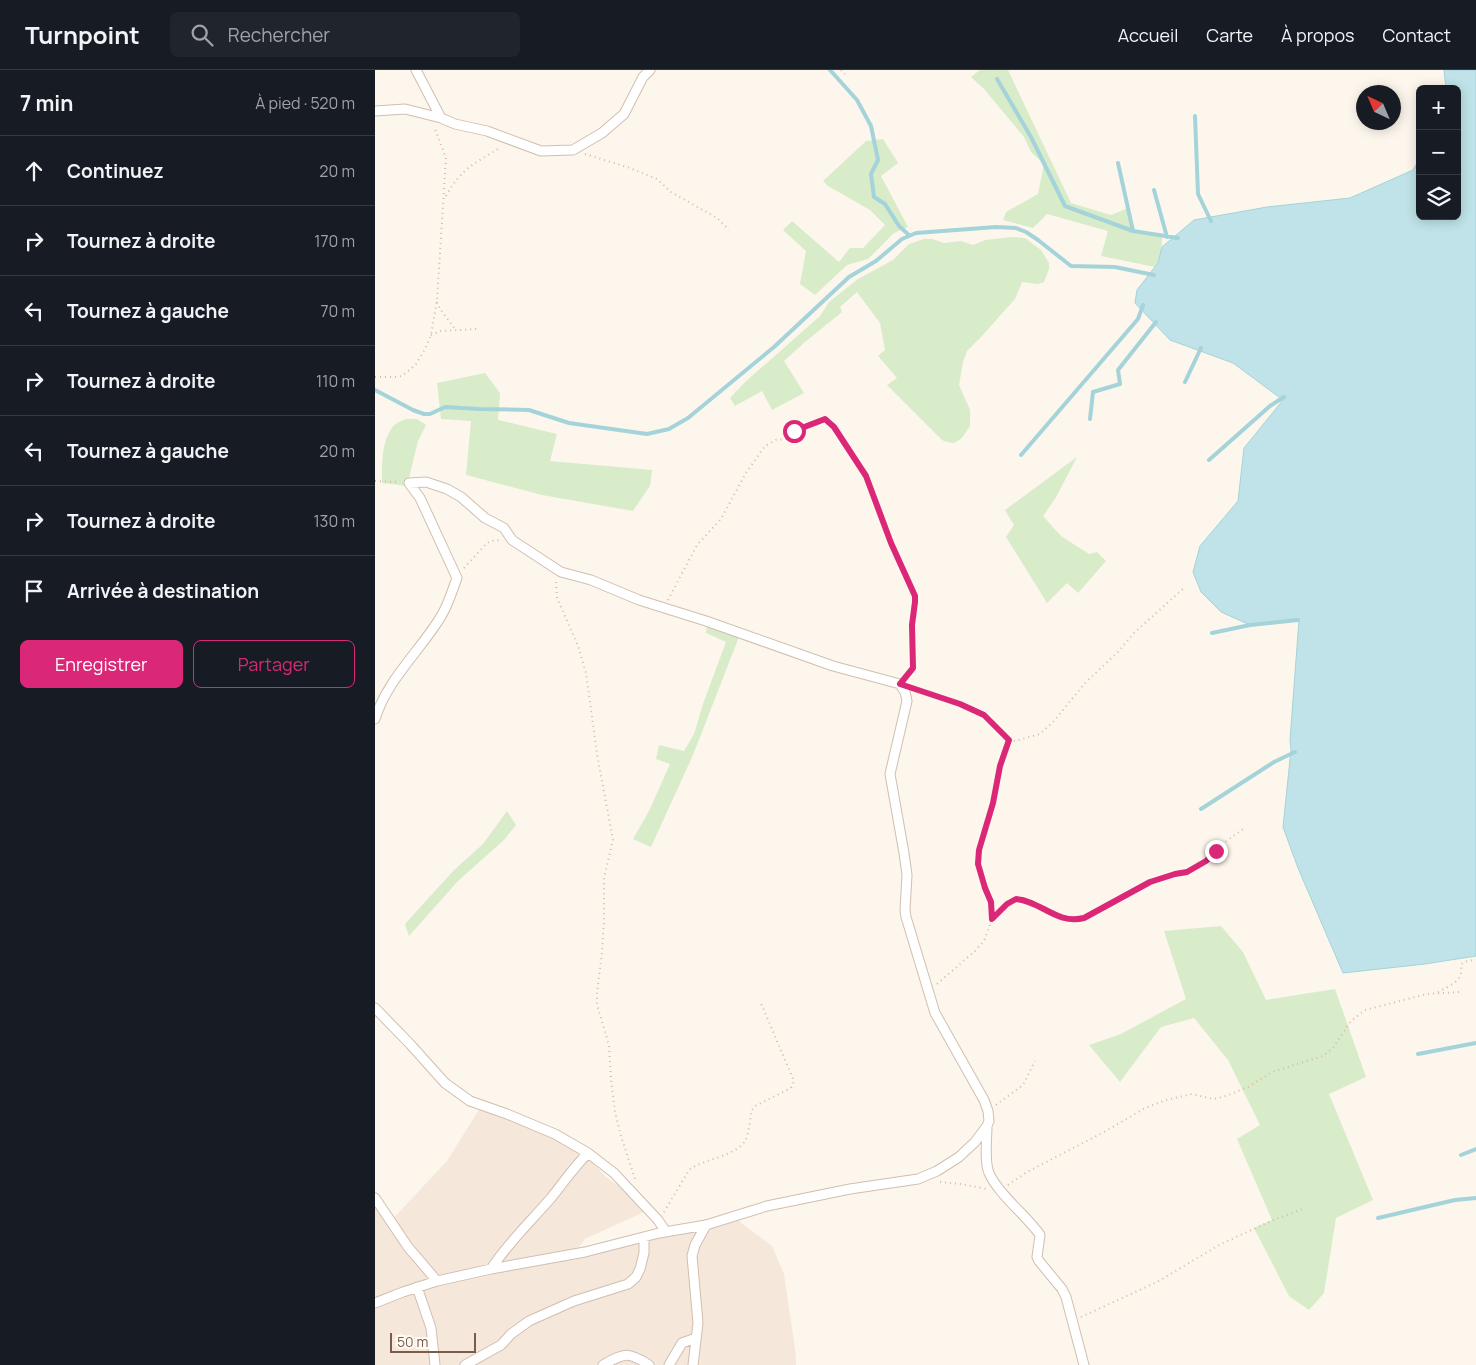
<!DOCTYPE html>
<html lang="fr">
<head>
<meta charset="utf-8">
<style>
  body { margin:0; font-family:Manrope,sans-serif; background:#20242c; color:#f1f3f6 }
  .controls { position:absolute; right:15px; top:15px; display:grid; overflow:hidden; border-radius:8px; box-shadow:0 2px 12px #0003 }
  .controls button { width:45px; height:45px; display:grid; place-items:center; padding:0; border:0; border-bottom:1px solid #363941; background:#171b24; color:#f1f3f6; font:25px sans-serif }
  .compass { position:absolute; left:981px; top:15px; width:45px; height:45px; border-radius:50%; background:#171b24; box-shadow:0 2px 12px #0003; rotate:316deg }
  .scale { position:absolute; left:15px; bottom:12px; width:86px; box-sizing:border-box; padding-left:5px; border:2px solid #7a5c4d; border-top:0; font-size:14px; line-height:18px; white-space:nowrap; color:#7a5c4d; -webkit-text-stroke:4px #fffaf3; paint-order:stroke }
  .stop { position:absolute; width:15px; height:15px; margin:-11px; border:4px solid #db2777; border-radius:50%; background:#fff }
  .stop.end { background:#db2777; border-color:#fff; box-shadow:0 1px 5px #0008 }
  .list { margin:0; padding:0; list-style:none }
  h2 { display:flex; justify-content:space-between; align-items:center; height:65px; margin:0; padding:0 20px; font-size:21px }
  h2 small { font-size:16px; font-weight:400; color:#9ea1a6 }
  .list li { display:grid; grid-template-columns:32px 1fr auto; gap:15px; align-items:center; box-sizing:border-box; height:70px; padding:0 20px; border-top:1px solid #363941 }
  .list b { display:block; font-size:19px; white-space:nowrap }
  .list em { font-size:16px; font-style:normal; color:#9ea1a6 }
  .actions { display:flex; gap:10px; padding:15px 20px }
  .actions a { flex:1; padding:11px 0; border:1px solid #db2777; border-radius:8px; text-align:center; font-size:18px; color:#db2777 }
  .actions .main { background:#db2777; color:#fff }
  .icon { flex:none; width:28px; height:28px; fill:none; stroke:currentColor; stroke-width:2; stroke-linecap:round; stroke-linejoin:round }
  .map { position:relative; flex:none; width:1101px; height:1295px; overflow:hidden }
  header { display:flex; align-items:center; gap:30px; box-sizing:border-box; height:70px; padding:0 25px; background:#171b24; border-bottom:1px solid #363941 }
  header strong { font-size:24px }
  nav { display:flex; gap:28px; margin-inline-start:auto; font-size:18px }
  .search { width:350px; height:45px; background:#20242c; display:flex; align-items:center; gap:12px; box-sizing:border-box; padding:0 18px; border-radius:8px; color:#9ea1a6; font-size:19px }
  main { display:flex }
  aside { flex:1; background:#171b24 }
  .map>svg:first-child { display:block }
</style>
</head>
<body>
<header>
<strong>Turnpoint</strong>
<div class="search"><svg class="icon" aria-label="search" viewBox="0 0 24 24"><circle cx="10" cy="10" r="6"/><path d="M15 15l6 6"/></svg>Rechercher</div>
<nav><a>Accueil</a><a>Carte</a><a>À propos</a><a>Contact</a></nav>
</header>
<main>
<aside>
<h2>7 min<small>À pied · 520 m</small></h2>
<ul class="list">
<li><svg class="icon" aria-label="ahead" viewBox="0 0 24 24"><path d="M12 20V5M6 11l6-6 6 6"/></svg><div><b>Continuez</b></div><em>20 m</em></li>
<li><svg class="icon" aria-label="right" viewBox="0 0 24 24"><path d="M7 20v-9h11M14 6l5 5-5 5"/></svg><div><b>Tournez à droite</b></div><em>170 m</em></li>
<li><svg class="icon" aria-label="left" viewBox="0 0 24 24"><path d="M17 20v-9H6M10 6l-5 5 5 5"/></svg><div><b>Tournez à gauche</b></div><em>70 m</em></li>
<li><svg class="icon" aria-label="right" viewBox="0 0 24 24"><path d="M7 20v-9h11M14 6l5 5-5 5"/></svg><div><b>Tournez à droite</b></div><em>110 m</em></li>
<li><svg class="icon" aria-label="left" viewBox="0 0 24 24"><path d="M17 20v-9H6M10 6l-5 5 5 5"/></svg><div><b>Tournez à gauche</b></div><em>20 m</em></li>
<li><svg class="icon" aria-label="right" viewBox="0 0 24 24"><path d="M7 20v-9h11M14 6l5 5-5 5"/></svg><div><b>Tournez à droite</b></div><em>130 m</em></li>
<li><svg class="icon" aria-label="arrive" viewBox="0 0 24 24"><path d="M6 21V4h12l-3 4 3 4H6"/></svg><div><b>Arrivée à destination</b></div></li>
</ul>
<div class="actions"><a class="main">Enregistrer</a><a>Partager</a></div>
</aside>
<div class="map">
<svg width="1101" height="1295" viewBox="0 0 1101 1295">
  <rect width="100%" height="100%" fill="#fdf6ec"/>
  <path fill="#f5e8da" d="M 105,1038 L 177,1065 L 209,1084 L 231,1107 L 263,1130 L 269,1142 L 210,1169 L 198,1185 L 361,1149 L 397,1176 L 409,1204 L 421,1286 L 421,1295 L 0,1295 L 0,1133 L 13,1154 L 72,1091 Z"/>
  <path fill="#d8ecc9" d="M 605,0 L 633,0 L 696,133 L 736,145 L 753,138 L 758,161 L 787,166 C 787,176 787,188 780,197 L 726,186 L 733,161 L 672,144 L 658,158 L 628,150 L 631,142 L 663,124 L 669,94 L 656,82 L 649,67 L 609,19 L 596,7 Z
    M 508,69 L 523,93 L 506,106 L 533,157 L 519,163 L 493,189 L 472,195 L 440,225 L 425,214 L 431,181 L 408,160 L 417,151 L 464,192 L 475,178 L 488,178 L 510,155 L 495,140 L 453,116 L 448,111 L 491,71 Z
    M 637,167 L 650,168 L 666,180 L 674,193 L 674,199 L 669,212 L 663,214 L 647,212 L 640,229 L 606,267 L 592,281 L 588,292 L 584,315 L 595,340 L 595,356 L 587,368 L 579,373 L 572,372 L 567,370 L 512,315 L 522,308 L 503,286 L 510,280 L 505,253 L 482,222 L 465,237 L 467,242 L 430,272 L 409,291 L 429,323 L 397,340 L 387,321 L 360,336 L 355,328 L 369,313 L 445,246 L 454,232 L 483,209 L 518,190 L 534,174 L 549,169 L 557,169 L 569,173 L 586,171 L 598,175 L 610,170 Z
    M 110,303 L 125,323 L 123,350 L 182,364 L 175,391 L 277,400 L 275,416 L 258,441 L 167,425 L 91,405 L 96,351 L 66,349 L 62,313 Z
    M 31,349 L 42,349 L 51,355 L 43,371 L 32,416 L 7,413 C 7,395 6,373 17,358 C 20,353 26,351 31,349 Z
    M 702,387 L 680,429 L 668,446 L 686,466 L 714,484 L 722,482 L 731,491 L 703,523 L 692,513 L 672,533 L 631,467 L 639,455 L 630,440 Z
    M 332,556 L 364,567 L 318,685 L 276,777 L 258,769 L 274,741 L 295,694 L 281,689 L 284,675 L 309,681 L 319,664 L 329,631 L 351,572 L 331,563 Z
    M 132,741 L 141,755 L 129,770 L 83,811 L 34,866 L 30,854 L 79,800 L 108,774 Z
    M 846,856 L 868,882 L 891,930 L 960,919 L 991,1007 L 954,1024 L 998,1130 L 961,1148 L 949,1223 L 934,1240 L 914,1226 L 879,1158 L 897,1150 L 862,1069 L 885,1055 L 853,990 L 819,948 L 786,957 L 745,1012 L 714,975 L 746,964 L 811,929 L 789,861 Z"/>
  <path fill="#bfe3e8" stroke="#a5d3da" d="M 1069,0 L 1101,0 L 1101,886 L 1050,894 L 968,903 L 923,798 L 908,757 L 916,680 L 915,670 L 924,550 L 875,555 L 846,542 L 826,522 L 818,502 L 825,476 L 863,431 L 869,378 L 908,330 L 858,293 L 795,270 L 760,233 L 762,220 L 783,193 L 787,177 L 819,150 L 892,137 L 975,128 L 1038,100 L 1045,88 L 1045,146 L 1082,146 L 1082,19 L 1071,19 Z"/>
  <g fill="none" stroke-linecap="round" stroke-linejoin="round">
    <path stroke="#a5d3da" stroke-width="4" d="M 455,0 L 482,30 L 496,56 L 503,90 L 496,104 L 499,127 L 510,134 L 524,156 L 534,165
      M 622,9 L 656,67 L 690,136 L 758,161 L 803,168
      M 820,46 L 823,124 L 836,151
      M 743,93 L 758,161
      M 779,120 L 792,167
      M 810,312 L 826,278
      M 0,320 L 38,340 L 49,344 L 55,344 L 70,337 L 104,339 L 154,340 L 194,353 L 272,364 L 294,359 L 313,348 L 399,277 L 474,207 L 501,191 L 527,169 L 541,163 L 621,157 L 641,158 L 651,162 L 663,170 L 696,196 L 740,197 L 779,205
      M 715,349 L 718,322 L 745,314 L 743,300 L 781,252
      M 646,385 L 763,249 L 768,235
      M 834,390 L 895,336 L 909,327
      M 837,563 L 875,555 L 923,550
      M 826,739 L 899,692 L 920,682
      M 1043,984 L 1101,973
      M 1086,1085 L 1101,1079
      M 1003,1148 L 1080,1130 L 1101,1128"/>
    <defs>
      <path id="street" d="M 41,0 L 66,48
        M 0,41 L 30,39 L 66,48 L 80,54 L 112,61 L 166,81 L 198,80 L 227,63 L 249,44 L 268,7 L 275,0
        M 0,649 C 12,610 44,582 65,548 C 73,536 77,521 82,508 L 45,428 L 34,413 L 51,412 L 72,419 L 86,427 L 110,448 L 129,458 L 137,470 L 186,502 L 216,510 L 264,530 L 331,551 L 458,596 L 525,614 L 530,622 L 532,631 L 515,704 L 529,783 L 532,805 L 530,840 L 531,847 L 560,943 L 609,1030 L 613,1041 L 614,1051 L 612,1056 L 600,1072 L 584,1087 L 562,1101 L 543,1109 L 475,1119 L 392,1136 L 331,1155 L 284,1163 L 210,1182 L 116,1199 L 62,1211 L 28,1222 L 0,1233
        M 0,938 L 35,974 L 70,1013 L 95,1031 L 132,1044 L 180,1064 L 213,1083 L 239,1103 L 283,1150 L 291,1162
        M 612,1056 C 612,1069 609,1091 614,1103 C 624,1125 651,1145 665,1165 L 662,1187 L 664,1191 L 687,1219 L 691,1227 L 709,1295
        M 0,1128 L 33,1177 L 62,1211
        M 116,1199 C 133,1173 156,1151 176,1128 C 188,1113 199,1097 213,1083
        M 42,1217 L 56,1258 L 60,1295
        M 90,1295 L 126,1275 L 136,1264 L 154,1251 L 199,1231 L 253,1214 L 261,1207 L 265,1199 L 269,1183 L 269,1167
        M 228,1295 C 249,1283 253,1281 274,1295
        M 294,1295 L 307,1273 L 321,1268
        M 318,1295 L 323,1253 L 317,1186 L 320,1175 L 331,1155"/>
    </defs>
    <use href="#street" stroke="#d1beb0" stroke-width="11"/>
    <path stroke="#d9b8a5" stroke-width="2" stroke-dasharray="1 4" stroke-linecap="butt" d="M 466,0 L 470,4
      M 210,84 L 255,98 L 282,109 L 296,122 L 342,148 L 354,160
      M 71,126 C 86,98 101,93 126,77
      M 62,232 L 65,239 L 80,259
      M 56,265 L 66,261 L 102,259
      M 0,307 L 19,307 L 27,306 L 32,302 L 41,294 L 50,279 L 56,265 L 62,230 L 71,88 L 59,56
      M 0,411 L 25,412
      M 89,498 L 112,473 L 116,471 L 125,470
      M 181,512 L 182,528 L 203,576 L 211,603 L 222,684 L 238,770 L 229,808 L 229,850 L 227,883 L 222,922 L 222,935 L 234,975 L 236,1009 L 240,1042 L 246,1066 L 260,1109
      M 293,530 L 322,475 L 346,449 L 371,403 L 390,376 L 401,370 L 411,369 L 419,361 L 450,349 L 459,357 L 491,406 L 516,473 L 540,525 L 540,532 L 537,555 L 538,598 L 532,607
      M 539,619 L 585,634 L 609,645 L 634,670 L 640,671 L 665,664 L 678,652 L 711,612 L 742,583 L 759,563 L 810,517
      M 617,849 L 616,832 L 610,818 L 603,794 L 604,780 L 618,733 L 625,696 L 634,670
      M 562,914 L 600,881 L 609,871 L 617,849 L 632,834 L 641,829 L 661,834 L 679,845 L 691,849 L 699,851 L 709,848 L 775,812 L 800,804 L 812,802 L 822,797 L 831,791 L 850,772 L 871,757
      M 1063,922 C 1070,918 1080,914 1084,908 C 1091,897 1078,892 1100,890
      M 621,1035 L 648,1015 L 660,991
      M 565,1112 L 586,1114 L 612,1119
      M 633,1115 L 652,1102 L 731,1061 L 770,1038 L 791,1030 L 817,1024 L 838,1029 L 848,1027 L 873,1017 L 897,1002 L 948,986 L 958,978 L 976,951 L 990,940 L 1052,924 L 1084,922
      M 289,1142 L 314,1100 C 328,1089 361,1086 370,1071 C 374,1064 375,1048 377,1040 L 380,1036 L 416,1018 L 419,1011 L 385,931
      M 706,1247 L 782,1212 L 846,1174 L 898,1150 L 928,1139"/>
    <use href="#street" stroke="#fff" stroke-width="9"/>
  </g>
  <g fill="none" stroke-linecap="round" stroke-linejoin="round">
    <path stroke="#db2777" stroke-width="6" d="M 419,361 L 450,349 L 459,357 L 491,406 L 516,473 L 540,526 L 540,532 L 537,555 L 538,598 L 525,614 L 585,634 L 609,645 L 634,670 L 625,696 L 618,733 L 604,780 L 603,794 L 610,818 L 616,832 L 617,849 L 632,834 L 641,829 C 666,831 682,855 709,848 L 775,812 L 800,804 L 812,802 L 831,791 L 841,781"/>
  </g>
</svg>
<div class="controls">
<button>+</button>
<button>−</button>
<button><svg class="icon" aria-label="layers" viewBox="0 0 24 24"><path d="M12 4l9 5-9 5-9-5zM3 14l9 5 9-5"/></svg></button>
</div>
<svg class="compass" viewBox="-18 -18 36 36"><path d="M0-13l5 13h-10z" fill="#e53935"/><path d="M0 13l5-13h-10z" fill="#9ea1a6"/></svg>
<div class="scale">50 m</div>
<div class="stop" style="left:419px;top:361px"></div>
<div class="stop end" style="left:841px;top:781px"></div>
</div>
</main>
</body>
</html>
